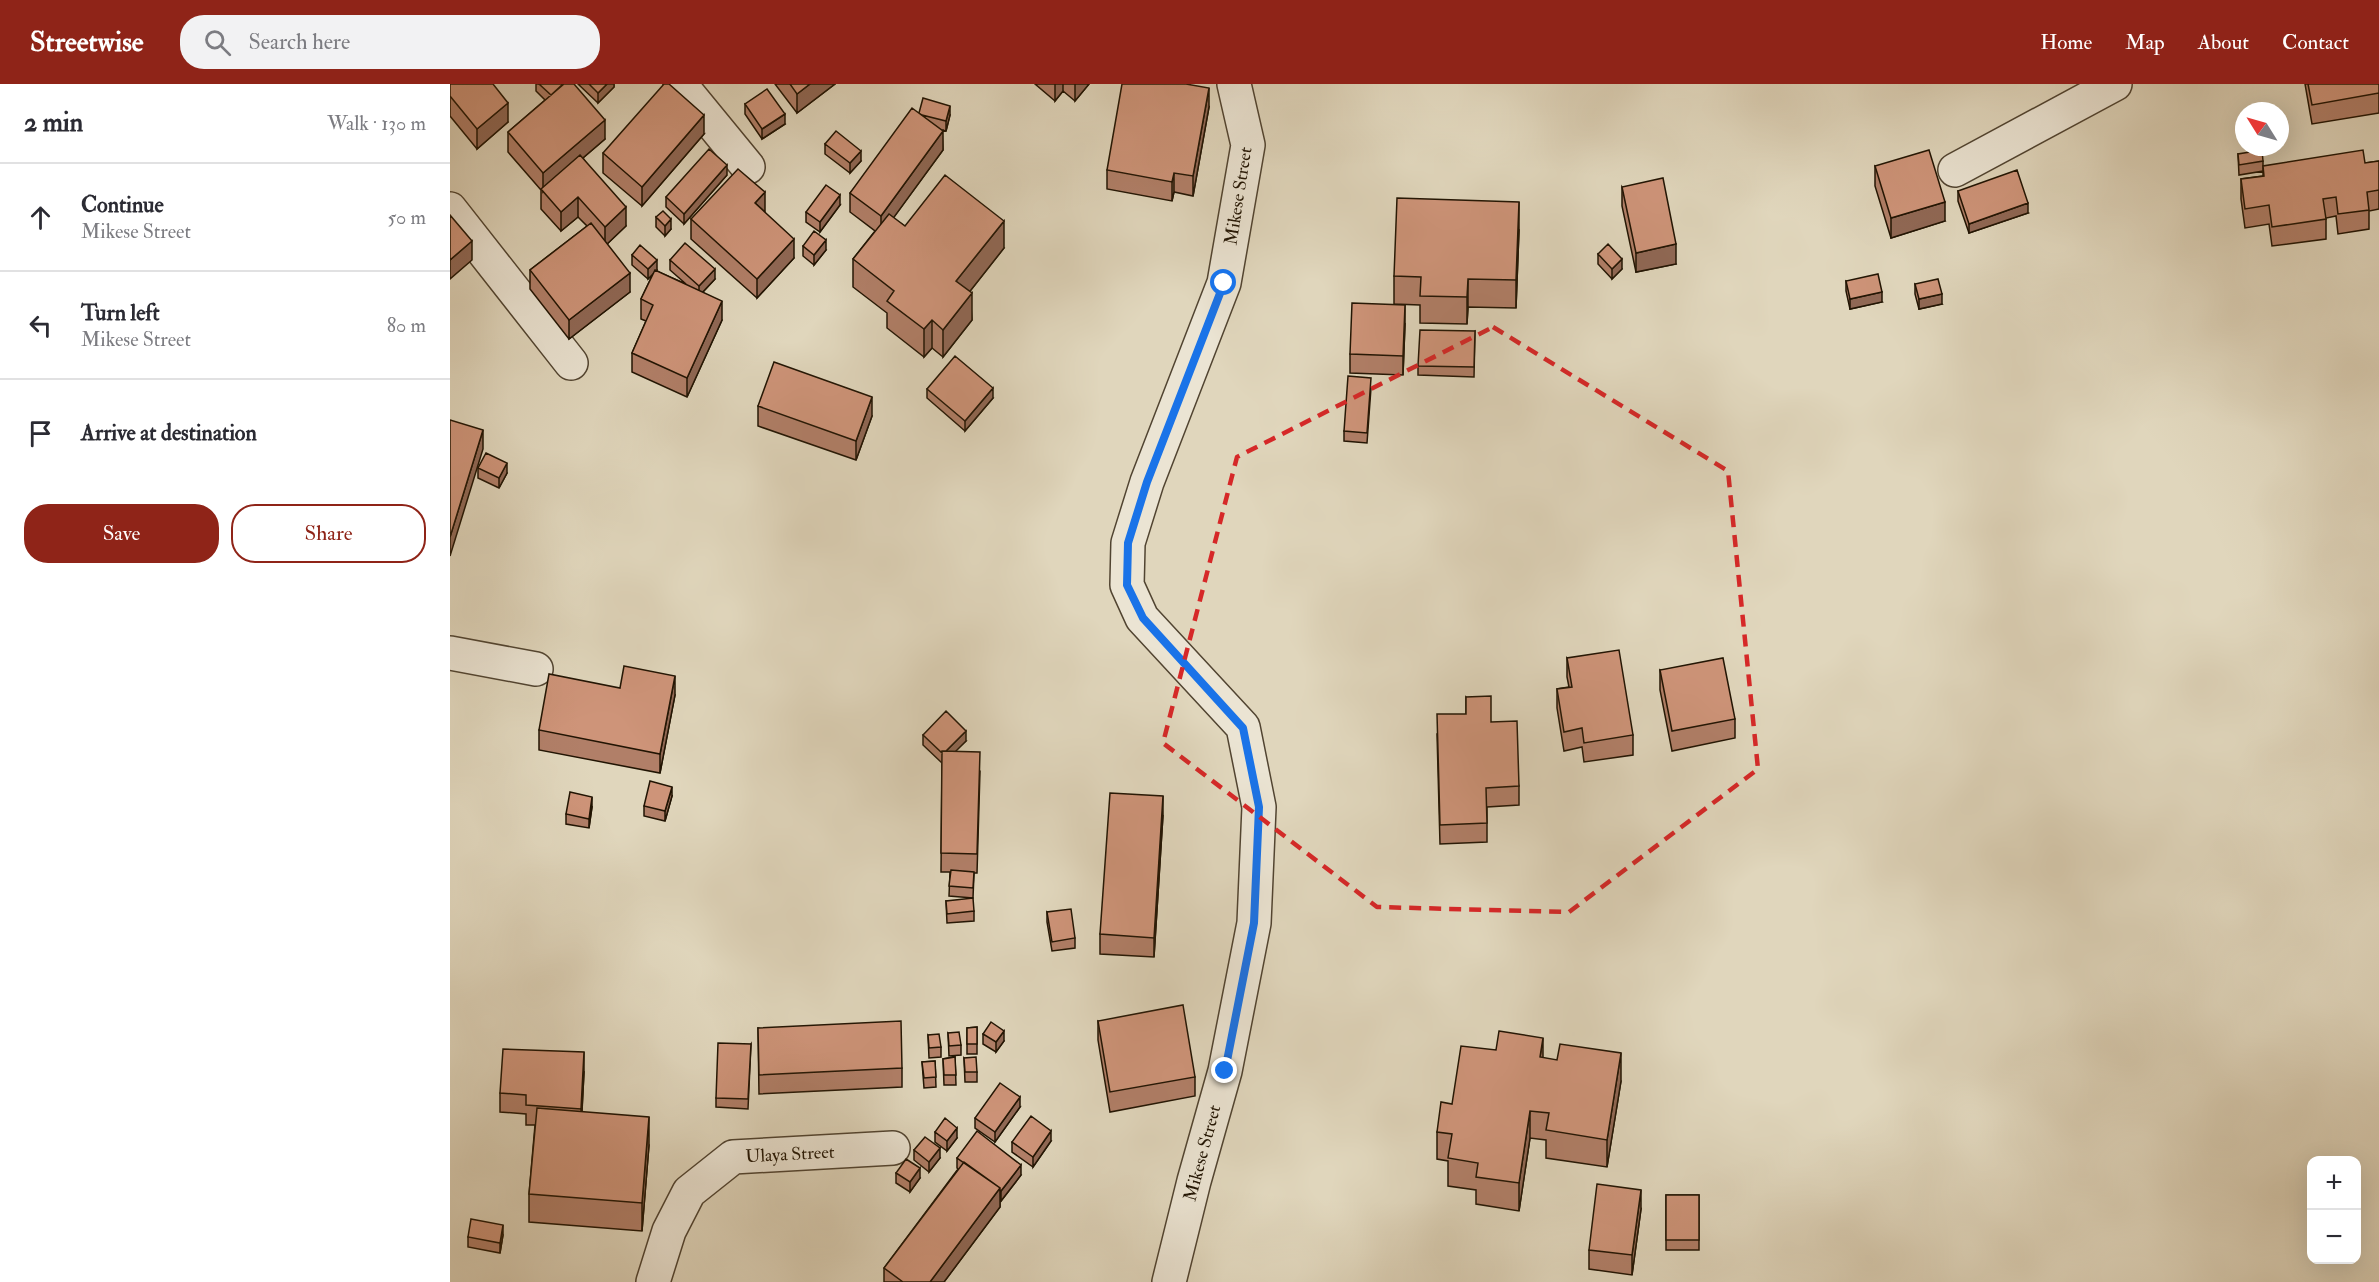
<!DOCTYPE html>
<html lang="en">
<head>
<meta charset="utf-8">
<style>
  body { margin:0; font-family:"IM FELL Double Pica",serif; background:#f2f2f3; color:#2b2b33 }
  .controls { position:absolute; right:18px; bottom:18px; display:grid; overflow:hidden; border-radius:12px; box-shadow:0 6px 24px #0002 }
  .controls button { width:54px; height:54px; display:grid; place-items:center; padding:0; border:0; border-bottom:2px solid #e1e1e2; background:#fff; color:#2b2b33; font:30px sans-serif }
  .compass { position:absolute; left:1785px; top:18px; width:54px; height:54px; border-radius:50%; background:#fff; box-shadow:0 6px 24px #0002; rotate:307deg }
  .stop { position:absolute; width:18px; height:18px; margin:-14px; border:4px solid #1a73e8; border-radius:50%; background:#fff }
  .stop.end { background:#1a73e8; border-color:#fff; box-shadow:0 2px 6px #0008 }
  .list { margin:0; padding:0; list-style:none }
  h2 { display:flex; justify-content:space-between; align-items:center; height:78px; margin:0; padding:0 24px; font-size:26px }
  h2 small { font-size:20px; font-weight:400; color:#7c7c81 }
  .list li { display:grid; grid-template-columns:39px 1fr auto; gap:18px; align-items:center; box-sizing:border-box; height:108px; padding:0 24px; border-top:2px solid #e1e1e2 }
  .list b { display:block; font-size:22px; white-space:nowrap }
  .list p { margin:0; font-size:20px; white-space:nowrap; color:#7c7c81 }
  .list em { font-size:20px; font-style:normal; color:#7c7c81 }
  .actions { display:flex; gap:12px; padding:18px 24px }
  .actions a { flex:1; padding:14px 0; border:2px solid #8f2418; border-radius:24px; text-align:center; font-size:21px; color:#8f2418 }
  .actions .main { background:#8f2418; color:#fff }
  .icon { flex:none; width:33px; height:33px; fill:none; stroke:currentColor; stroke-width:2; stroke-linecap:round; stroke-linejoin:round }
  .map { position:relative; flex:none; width:1929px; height:1198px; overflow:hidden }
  header { display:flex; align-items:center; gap:36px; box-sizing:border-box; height:84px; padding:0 30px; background:#8f2418; color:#fff }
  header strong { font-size:28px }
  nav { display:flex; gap:33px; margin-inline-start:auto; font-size:21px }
  .search { width:420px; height:54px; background:#f2f2f3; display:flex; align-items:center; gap:15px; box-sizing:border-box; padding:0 21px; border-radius:24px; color:#7c7c81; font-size:22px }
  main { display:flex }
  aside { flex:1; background:#fff }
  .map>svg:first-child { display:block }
</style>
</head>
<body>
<header>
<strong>Streetwise</strong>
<div class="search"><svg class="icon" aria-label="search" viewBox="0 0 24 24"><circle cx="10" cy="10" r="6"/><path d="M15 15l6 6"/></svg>Search here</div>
<nav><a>Home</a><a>Map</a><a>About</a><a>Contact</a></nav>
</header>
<main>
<aside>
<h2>2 min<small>Walk · 130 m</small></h2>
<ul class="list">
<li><svg class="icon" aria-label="ahead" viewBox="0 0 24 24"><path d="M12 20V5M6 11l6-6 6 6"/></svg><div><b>Continue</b><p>Mikese Street</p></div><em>50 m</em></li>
<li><svg class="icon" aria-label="left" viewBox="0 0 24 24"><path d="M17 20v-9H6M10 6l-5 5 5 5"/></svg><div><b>Turn left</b><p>Mikese Street</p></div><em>80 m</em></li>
<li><svg class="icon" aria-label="arrive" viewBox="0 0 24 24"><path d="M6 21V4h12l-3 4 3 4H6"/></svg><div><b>Arrive at destination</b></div></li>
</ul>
<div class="actions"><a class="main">Save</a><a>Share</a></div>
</aside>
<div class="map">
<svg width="1929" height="1198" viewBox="0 0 1929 1198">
  <rect width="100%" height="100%" fill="#e0d6bc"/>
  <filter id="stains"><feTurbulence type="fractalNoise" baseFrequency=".00333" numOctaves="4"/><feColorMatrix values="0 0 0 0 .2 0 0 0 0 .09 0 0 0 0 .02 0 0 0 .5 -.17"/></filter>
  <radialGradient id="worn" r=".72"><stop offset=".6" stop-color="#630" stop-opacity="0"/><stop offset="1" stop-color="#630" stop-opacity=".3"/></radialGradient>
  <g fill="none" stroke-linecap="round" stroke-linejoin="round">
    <defs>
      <path id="street" d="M 230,0 L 298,83
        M 1505,86 L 1665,0
        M 0,125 L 121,279
        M 0,569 L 86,585
        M 203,1198 L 219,1147 L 239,1108 L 283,1073 L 443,1064
        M 719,1198 L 744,1097 L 775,987 L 804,839 L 809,723 L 793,643 L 692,534 L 677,501 L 678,459 L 697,398 L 774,199 L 798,61 L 784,0"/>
    </defs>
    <use href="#street" stroke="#514431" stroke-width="36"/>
    <use href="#street" stroke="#ebe4d3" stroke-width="33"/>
  </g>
  <path fill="#b17f68" stroke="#211403" stroke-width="1.5" d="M 0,0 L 58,38 L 27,65 L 0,32 Z
    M 86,0 L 124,0 L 155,55 L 133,74 L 176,142 L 157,160 L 180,208 L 119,255 L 80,205 L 80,186 L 137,142 L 128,133 L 111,147 L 91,125 L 91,106 L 58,68 L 58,48 L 95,16 L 86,7 Z
    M 128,0 L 164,0 L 164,3 L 148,19 Z
    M 325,0 L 385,0 L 347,29 Z
    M 585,0 L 639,0 L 625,17 L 613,7 L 605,17 Z
    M 1855,0 L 1929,0 L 1929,29 L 1862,40 Z
    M 295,20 L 335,40 L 312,55 L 295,30 Z
    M 759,23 L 743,112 L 724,108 L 722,117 L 657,105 L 657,86 Z
    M 469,29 L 500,31 L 496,47 L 492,46 L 493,66 L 443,134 L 455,142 L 554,164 L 520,207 L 522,236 L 493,273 L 482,264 L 474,273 L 437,244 L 437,229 L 403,203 L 403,175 L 425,147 L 400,128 L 400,109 Z
    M 254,50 L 192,122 L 153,89 L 153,69 Z
    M 375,60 L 411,77 L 400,89 L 375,70 Z
    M 1788,70 L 1813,77 L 1813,87 L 1789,91 Z
    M 1929,77 L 1929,125 L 1919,127 L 1919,145 L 1888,150 L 1886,132 L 1876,134 L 1876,155 L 1822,162 L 1819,140 L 1795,144 L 1791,115 L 1791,95 L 1813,92 L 1813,82 L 1915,79 Z
    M 1425,82 L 1495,137 L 1441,154 L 1425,102 Z
    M 277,91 L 234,140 L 216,123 L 216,113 Z
    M 1172,103 L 1226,180 L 1186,188 L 1172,122 Z
    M 1508,107 L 1578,129 L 1519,149 L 1508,117 Z
    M 390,121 L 370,148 L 356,138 L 356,128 Z
    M 314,128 L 344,174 L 307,214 L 241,155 L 241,135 Z
    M 206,133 L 221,145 L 215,152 L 206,143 Z
    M 1069,146 L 1066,224 L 1018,223 L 1017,240 L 970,239 L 970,221 L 944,220 L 944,192 Z
    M 353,162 L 376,166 L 364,181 L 353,172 Z
    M 1148,170 L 1172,185 L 1162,195 L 1148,180 Z
    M 182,171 L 207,186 L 206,187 L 236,200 L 220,186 L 220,176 L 265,195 L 253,208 L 272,236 L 237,313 L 182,288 L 182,269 L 196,237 L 191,235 L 191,215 L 203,190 L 198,195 L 182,181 Z
    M 1396,197 L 1432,218 L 1400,225 L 1396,207 Z
    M 1465,200 L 1492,220 L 1469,225 L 1465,210 Z
    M 955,240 L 953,291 L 900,289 L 900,270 Z
    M 1025,247 L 1024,293 L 968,291 L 968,282 Z
    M 921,304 L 917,359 L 894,357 L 894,347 Z
    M 477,305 L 543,314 L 515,347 L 477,314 Z
    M 308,322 L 422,332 L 406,376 L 308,342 Z
    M 28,384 L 57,389 L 49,404 L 28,394 Z
    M 1117,574 L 1183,651 L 1183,671 L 1134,678 L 1132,663 L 1114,667 L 1107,624 L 1107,605 L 1119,603 L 1117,593 Z
    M 1210,586 L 1285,635 L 1285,654 L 1222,667 L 1210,606 Z
    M 170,604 L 225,611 L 210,689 L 89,666 L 89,646 Z
    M 1016,613 L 1041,638 L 1069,702 L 1069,721 L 1037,723 L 1037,758 L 990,760 L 987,650 L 1016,630 Z
    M 473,651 L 516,657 L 505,667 L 530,687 L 527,789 L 524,789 L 523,814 L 499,812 L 500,788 L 491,788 L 492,679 L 473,661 Z
    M 222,712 L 215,737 L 194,732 L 194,722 Z
    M 142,723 L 139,744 L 116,740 L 116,730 Z
    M 713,731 L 704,873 L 650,870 L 650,850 Z
    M 496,817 L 524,827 L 524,837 L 497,839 Z
    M 597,828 L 625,854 L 625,864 L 602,867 L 597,838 Z
    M 648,937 L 745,993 L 745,1012 L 660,1028 L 648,956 Z
    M 527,943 L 527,970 L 517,970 L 517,944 Z
    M 308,944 L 452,984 L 452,1003 L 309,1010 Z
    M 498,949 L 511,961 L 511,971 L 499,972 Z
    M 533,950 L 554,957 L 546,968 L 533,960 Z
    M 478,951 L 491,963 L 491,973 L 479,974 Z
    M 301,960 L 298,1025 L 266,1023 L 266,1014 Z
    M 505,973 L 506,1001 L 494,1001 L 493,975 Z
    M 514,974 L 527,988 L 527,998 L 515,998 Z
    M 1093,974 L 1171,997 L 1157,1083 L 1096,1074 L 1096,1056 L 1080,1054 L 1069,1127 L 1026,1120 L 1026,1106 L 998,1102 L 998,1077 L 987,1075 L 987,1048 L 1002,1020 Z
    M 485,977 L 486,1003 L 474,1004 L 472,978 Z
    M 134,988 L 132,1028 L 199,1061 L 192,1147 L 79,1138 L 79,1110 L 85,1041 L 76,1041 L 76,1030 L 50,1028 L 50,1009 Z
    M 570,1023 L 545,1058 L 525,1044 L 525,1034 Z
    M 485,1048 L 507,1054 L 497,1067 L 485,1058 Z
    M 601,1057 L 583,1083 L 562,1068 L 562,1058 Z
    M 464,1066 L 490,1074 L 479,1088 L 464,1076 Z
    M 507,1074 L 571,1091 L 551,1117 L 550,1116 L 550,1123 L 494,1198 L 434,1198 L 434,1184 L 508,1085 L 507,1084 Z
    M 446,1089 L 470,1094 L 460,1108 L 446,1099 Z
    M 1216,1111 L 1249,1111 L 1249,1166 L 1216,1166 Z
    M 1191,1125 L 1182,1191 L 1139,1185 L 1139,1166 Z
    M 53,1151 L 50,1169 L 18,1163 L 18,1153 Z"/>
  <path fill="#906855" stroke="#211403" stroke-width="1.5" d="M 157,0 L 164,0 L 164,3 L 148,19 L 148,9 Z
    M 360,0 L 385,0 L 347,29 L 347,10 Z
    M 605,0 L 613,0 L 613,7 L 605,17 Z
    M 625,0 L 639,0 L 625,17 Z
    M 759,4 L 759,23 L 743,112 L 743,92 Z
    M 58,19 L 58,38 L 27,65 L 27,45 Z
    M 500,22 L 500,31 L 496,47 L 496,37 Z
    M 335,30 L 335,40 L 312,55 L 312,45 Z
    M 254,31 L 254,50 L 192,122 L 192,103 Z
    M 155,36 L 155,55 L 93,108 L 93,89 Z
    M 493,47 L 493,66 L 431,151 L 431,132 Z
    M 411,67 L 411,77 L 400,89 L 400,79 Z
    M 277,81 L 277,91 L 234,140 L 234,130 Z
    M 724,89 L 724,108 L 722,117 L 722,98 Z
    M 315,108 L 315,128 L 305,119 Z
    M 390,111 L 390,121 L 370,148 L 370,138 Z
    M 128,113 L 128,133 L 111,147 L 111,128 Z
    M 1069,118 L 1069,146 L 1066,224 L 1066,196 Z
    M 1495,118 L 1495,137 L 1441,154 L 1441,134 Z
    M 1578,119 L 1578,129 L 1519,149 L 1519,140 Z
    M 176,123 L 176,142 L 155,162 L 155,143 Z
    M 221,135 L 221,145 L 215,152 L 215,142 Z
    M 554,137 L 554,164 L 506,225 L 506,197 Z
    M 344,155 L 344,174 L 307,214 L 307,195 Z
    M 376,156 L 376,166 L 364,181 L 364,171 Z
    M 22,157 L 22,176 L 0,195 L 0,176 Z
    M 1226,160 L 1226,180 L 1186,188 L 1186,169 Z
    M 1172,175 L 1172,185 L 1162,195 L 1162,185 Z
    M 207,176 L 207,186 L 198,195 L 198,185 Z
    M 265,185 L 265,195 L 249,212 L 249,202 Z
    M 180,189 L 180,208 L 119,255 L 119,236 Z
    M 1018,195 L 1018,223 L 1017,240 L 1017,213 Z
    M 1432,208 L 1432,218 L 1400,225 L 1400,215 Z
    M 522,209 L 522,236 L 493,273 L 493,246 Z
    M 1492,210 L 1492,220 L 1469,225 L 1469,215 Z
    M 272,217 L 272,236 L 237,313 L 237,294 Z
    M 955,221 L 955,240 L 953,291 L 953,272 Z
    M 482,236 L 482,264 L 474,273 L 474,245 Z
    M 543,304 L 543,314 L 515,347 L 515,337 Z
    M 422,313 L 422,332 L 406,376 L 406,357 Z
    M 33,346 L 33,365 L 0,472 L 0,453 Z
    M 57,379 L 57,389 L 49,404 L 49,394 Z
    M 225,592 L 225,611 L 210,689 L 210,670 Z
    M 516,647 L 516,657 L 493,680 L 493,670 Z
    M 222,703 L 222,712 L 215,737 L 215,727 Z
    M 713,712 L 713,731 L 704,873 L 704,854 Z
    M 142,713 L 142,723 L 139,744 L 139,735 Z
    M 554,947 L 554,957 L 546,968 L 546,958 Z
    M 1093,954 L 1093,982 L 1090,973 Z
    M 134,968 L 134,988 L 131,1044 L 131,1025 Z
    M 1171,969 L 1171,997 L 1157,1083 L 1157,1056 Z
    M 570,1013 L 570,1023 L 545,1058 L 545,1048 Z
    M 1080,1027 L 1080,1054 L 1069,1127 L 1069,1099 Z
    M 199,1033 L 199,1061 L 192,1147 L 192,1119 Z
    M 507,1044 L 507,1054 L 497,1067 L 497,1057 Z
    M 601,1047 L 601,1057 L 583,1083 L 583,1073 Z
    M 490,1064 L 490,1074 L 479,1088 L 479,1078 Z
    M 571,1081 L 571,1091 L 551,1117 L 551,1107 Z
    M 470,1084 L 470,1094 L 460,1108 L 460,1098 Z
    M 550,1104 L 550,1123 L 494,1198 L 480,1198 Z
    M 1191,1106 L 1191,1125 L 1182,1191 L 1182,1171 Z
    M 53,1141 L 53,1151 L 50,1169 L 50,1159 Z"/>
  <path fill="#ce9479" stroke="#211403" stroke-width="1.5" d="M 0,0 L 43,0 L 58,19 L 27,45 L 0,12 Z
    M 89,0 L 113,0 L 101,11 Z
    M 114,0 L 124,0 L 155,36 L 93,89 L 58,48 Z
    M 139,0 L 157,0 L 148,9 Z
    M 214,0 L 219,0 L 254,31 L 192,103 L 153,69 Z
    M 340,0 L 360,0 L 347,10 Z
    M 672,0 L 736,0 L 759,4 L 743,92 L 724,89 L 722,98 L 657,86 Z
    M 1858,0 L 1929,0 L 1929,9 L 1862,21 Z
    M 317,5 L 335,30 L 312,45 L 295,20 Z
    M 473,14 L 500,22 L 496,37 L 472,31 L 469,29 Z
    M 462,24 L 493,47 L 431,132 L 400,109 Z
    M 386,47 L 411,67 L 400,79 L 375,60 Z
    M 259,65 L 277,81 L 234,130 L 216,113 Z
    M 1479,66 L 1495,118 L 1441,134 L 1425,82 Z
    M 1812,66 L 1813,77 L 1789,81 L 1788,70 Z
    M 1913,66 L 1915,79 L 1929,77 L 1929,106 L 1917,108 L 1919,126 L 1888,130 L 1886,113 L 1873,115 L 1876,135 L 1822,143 L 1819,121 L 1795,125 L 1791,95 L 1814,92 L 1813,82 Z
    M 130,71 L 176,123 L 155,143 L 128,113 L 111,128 L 91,105 Z
    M 288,85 L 315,108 L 305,119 L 344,155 L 307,195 L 241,135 Z
    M 1567,86 L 1578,119 L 1519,140 L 1508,107 Z
    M 495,91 L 554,137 L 506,197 L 522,209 L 493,246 L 482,236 L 474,245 L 437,217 L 444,207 L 403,175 L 439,130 L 455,142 Z
    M 1213,94 L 1226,160 L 1186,169 L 1172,103 Z
    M 376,101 L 390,111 L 370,138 L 356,128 Z
    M 947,114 L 1069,118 L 1066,196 L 1018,195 L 1017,213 L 970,212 L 971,193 L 944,192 Z
    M 213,127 L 221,135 L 215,142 L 206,133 Z
    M 0,131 L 22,157 L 0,176 Z
    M 141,139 L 180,189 L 119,236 L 80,186 Z
    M 364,147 L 376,156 L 364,171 L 353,162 Z
    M 235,159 L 265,185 L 249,202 L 220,176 Z
    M 1158,160 L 1172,175 L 1162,185 L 1148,170 Z
    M 190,161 L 207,176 L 198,185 L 182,171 Z
    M 205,186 L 272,217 L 237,294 L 182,269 L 203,221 L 191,215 Z
    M 1428,190 L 1432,208 L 1400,215 L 1396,197 Z
    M 1488,195 L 1492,210 L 1469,215 L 1465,200 Z
    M 902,219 L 955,221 L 953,272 L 900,270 Z
    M 970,246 L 1025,247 L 1024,283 L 968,282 Z
    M 505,272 L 543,304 L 515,337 L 477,305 Z
    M 324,278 L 422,313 L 406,357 L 308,322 Z
    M 898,292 L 921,294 L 917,349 L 894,347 Z
    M 0,336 L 33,346 L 0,453 Z
    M 36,369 L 57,379 L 49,394 L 28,384 Z
    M 1169,566 L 1183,651 L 1134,659 L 1132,644 L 1114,648 L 1107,605 L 1122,603 L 1117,574 Z
    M 1273,574 L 1285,635 L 1222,647 L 1210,586 Z
    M 174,582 L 225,592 L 210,670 L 89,646 L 99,590 L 170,604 Z
    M 1041,612 L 1041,638 L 1067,637 L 1069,702 L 1036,704 L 1037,739 L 990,741 L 987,630 L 1016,630 L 1016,613 Z
    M 496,627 L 516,647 L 496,667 L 492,667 L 492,669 L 473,651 Z
    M 492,667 L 530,668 L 527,770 L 491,769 Z
    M 200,697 L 222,703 L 215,727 L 194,722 Z
    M 120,708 L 142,713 L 139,735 L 116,730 Z
    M 660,709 L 713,712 L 704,854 L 650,850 Z
    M 501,786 L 524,788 L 523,804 L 499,802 Z
    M 523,814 L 524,827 L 497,830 L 496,817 Z
    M 621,825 L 625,854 L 602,858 L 597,828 Z
    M 733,921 L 745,993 L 660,1008 L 648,937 Z
    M 451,937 L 452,984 L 309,991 L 308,944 Z
    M 541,938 L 554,947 L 546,958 L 533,950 Z
    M 527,943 L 527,960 L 517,960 L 517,944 Z
    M 1049,947 L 1093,954 L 1090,973 L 1107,976 L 1110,960 L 1171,969 L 1157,1056 L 1096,1046 L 1099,1029 L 1080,1027 L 1069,1099 L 1026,1093 L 1028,1079 L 998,1074 L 1002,1050 L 987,1048 L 991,1018 L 1002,1020 L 1011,962 L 1046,966 Z
    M 509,948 L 511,961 L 499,962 L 498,949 Z
    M 489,950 L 491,963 L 479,964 L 478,951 Z
    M 268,959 L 301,960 L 298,1015 L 266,1014 Z
    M 53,965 L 134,968 L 131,1025 L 76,1021 L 76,1011 L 50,1009 Z
    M 505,973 L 506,991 L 494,991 L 493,975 Z
    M 526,973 L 527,988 L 515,988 L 514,974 Z
    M 485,977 L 486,993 L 474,994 L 472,978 Z
    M 550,999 L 570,1013 L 545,1048 L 525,1034 Z
    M 87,1024 L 199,1033 L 192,1119 L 79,1110 Z
    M 581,1032 L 601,1047 L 583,1073 L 562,1058 Z
    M 495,1034 L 507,1044 L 497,1057 L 485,1048 Z
    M 527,1047 L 571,1081 L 551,1107 L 550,1106 L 550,1104 L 507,1074 Z
    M 475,1053 L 490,1064 L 479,1078 L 464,1066 Z
    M 456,1075 L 470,1084 L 460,1098 L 446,1089 Z
    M 514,1078 L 550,1104 L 480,1198 L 453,1198 L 434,1184 Z
    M 1147,1100 L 1191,1106 L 1182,1171 L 1139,1166 Z
    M 1216,1111 L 1249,1111 L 1249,1156 L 1216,1156 Z
    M 21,1135 L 53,1141 L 50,1159 L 18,1153 Z"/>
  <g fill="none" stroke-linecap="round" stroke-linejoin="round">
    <path stroke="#1a73e8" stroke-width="8" d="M 774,199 L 697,398 L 678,459 L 677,501 L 693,534 L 793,644 L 809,723 L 804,839 L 775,987"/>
  </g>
  <path fill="none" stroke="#d62828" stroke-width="4.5" stroke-dasharray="12 8" stroke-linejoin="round" d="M 1043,243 L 1278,387 L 1308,685 L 1119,828 L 927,823 L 713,659 L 787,373 Z"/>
  <g text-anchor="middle" stroke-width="5" stroke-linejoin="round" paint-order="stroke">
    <g font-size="18" fill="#211403" stroke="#ebe4d3">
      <text transform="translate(788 112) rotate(-81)" y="6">Mikese Street</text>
      <text transform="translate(752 1069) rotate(-75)" y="6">Mikese Street</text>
      <text transform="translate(340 1070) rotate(-3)" y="6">Ulaya Street</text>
    </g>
  </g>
  <rect width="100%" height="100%" filter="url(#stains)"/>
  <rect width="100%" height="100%" fill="url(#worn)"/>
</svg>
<div class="controls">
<button>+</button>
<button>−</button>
</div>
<svg class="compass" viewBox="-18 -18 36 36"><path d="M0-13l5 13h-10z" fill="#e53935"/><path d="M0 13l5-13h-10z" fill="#7c7c81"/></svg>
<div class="stop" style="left:774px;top:199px"></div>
<div class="stop end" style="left:775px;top:987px"></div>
</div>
</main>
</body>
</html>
